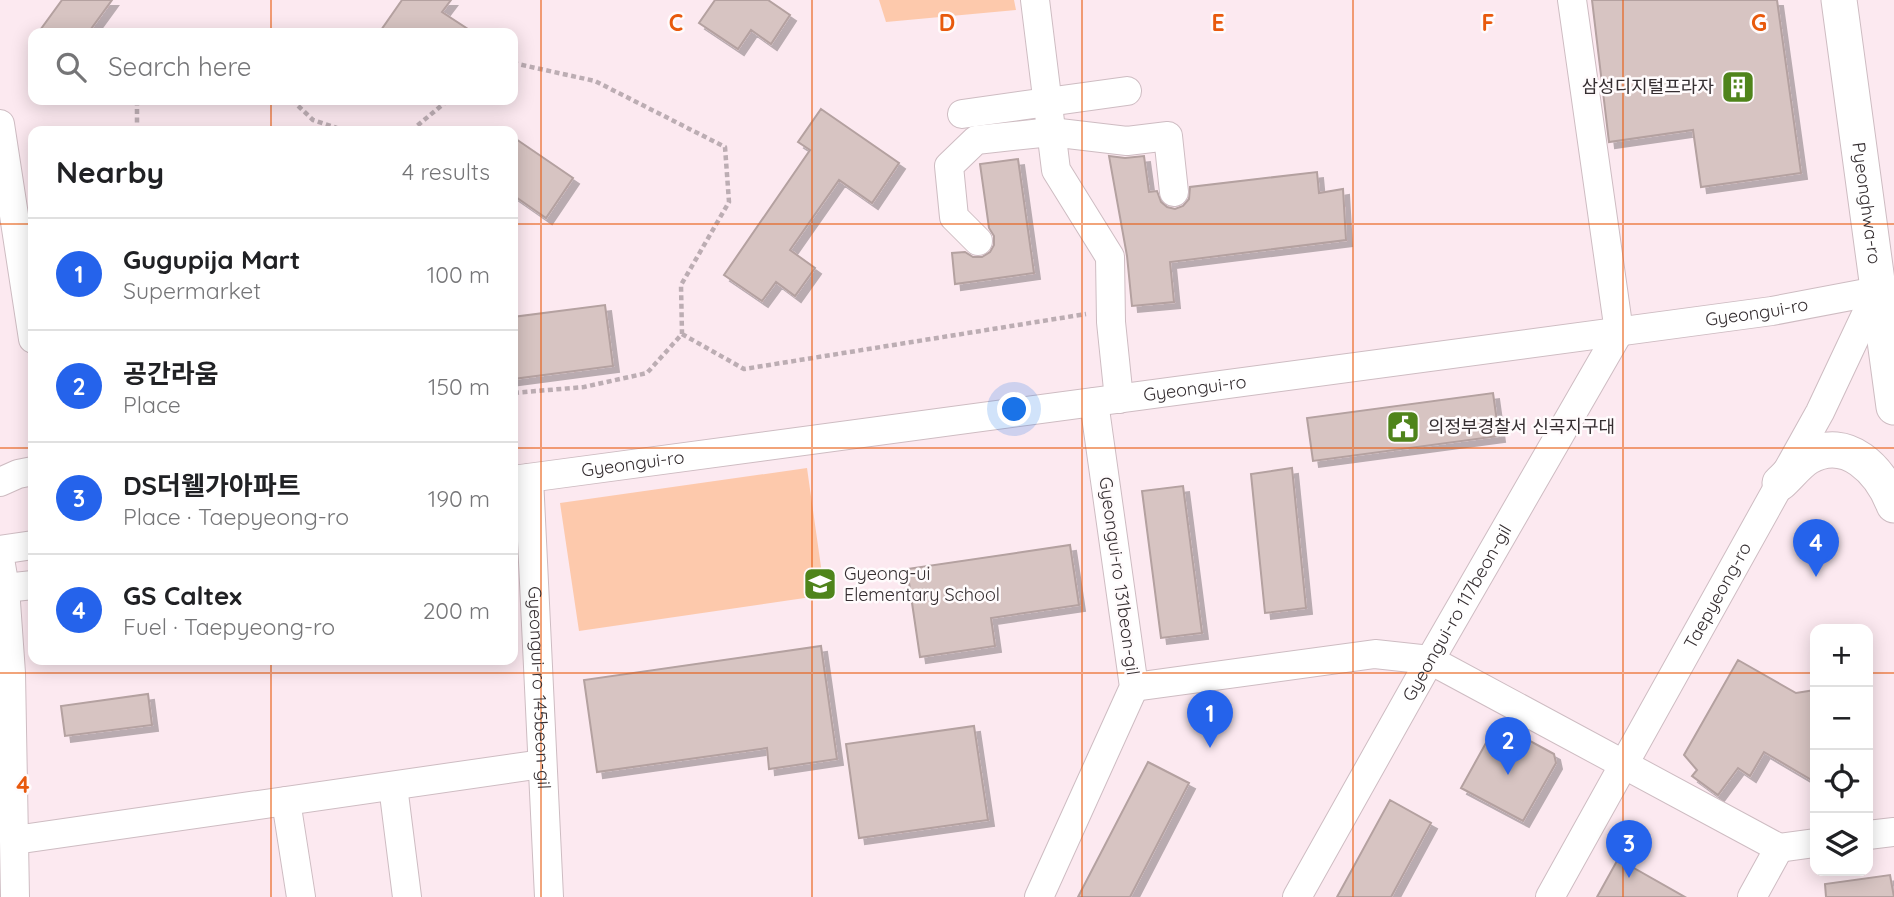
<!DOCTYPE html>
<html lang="en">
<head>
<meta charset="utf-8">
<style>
  body { margin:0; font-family:Quicksand,"Noto Sans KR",sans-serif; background:#f6f6f6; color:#202124 }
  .controls { position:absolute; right:21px; bottom:21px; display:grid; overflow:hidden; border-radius:14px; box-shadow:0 4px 18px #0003 }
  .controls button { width:63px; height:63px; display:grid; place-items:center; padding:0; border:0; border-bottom:2px solid #e0e0e0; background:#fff; color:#202124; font:35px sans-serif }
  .you { position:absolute; left:1015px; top:410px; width:24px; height:24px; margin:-18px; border:5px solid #fff; border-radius:50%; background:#1a73e8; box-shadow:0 0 0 10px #1a73e833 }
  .badge { display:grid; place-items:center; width:46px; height:46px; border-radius:50%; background:#2563eb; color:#fff; font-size:23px; font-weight:700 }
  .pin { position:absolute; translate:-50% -58px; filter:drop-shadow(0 2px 4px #0008) }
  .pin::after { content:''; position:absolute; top:37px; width:24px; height:21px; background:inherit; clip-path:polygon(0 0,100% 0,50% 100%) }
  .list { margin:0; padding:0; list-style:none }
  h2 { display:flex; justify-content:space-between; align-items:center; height:91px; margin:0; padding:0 28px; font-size:30px }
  h2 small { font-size:23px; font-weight:400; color:#757577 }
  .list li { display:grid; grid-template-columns:46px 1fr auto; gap:21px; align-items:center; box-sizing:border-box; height:112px; padding:0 28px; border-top:2px solid #e0e0e0 }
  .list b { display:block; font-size:26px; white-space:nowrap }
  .list p { margin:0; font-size:23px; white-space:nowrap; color:#757577 }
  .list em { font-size:23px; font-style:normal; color:#757577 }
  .icon { flex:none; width:38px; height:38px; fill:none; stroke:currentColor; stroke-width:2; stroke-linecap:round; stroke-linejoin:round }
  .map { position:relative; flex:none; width:1894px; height:897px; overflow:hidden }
  .search { position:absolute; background:#fff; box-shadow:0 4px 18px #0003; left:28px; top:28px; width:490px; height:77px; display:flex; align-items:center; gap:18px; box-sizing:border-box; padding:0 24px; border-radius:14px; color:#757577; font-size:26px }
  .panel { position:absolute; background:#fff; box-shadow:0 4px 18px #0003; left:28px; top:126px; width:490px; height:539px; border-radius:14px }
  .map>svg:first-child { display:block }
</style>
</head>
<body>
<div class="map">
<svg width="1894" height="897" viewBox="0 0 1894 897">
  <defs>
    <filter id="shadow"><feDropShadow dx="6" dy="6" stdDeviation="0" flood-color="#0004"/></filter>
  </defs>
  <rect width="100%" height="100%" fill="#fce9f0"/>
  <path fill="#fdc9ac" d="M 879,0 L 1014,0 L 1016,10 L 886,22 Z
    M 807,468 L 825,595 L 579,631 L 560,503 Z"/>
  <path fill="#d7c4c2" stroke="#b4a1a0" stroke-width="2" filter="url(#shadow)" d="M 62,0 L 112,0 L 88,33 L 38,33 Z
    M 402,0 L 451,0 L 442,12 L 474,33 L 379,33 Z
    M 715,0 L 768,0 L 790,15 L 771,44 L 751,30 L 738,49 L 699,23 Z
    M 1592,0 L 1777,0 L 1801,173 L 1701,187 L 1693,130 L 1609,142 Z
    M 821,109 L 899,163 L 872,203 L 839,180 L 790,250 L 815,268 L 795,296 L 776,282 L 762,301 L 724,275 L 810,150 L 798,142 Z
    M 513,137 L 573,178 L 546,218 L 513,195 Z
    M 1109,156 L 1125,158 L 1144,156 L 1149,192 L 1157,191 L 1161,202 L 1167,207 L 1175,209 L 1183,206 L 1189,199 L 1190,187 L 1317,172 L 1319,193 L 1343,189 L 1346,240 L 1170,262 L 1174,302 L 1132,306 L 1127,256 Z
    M 1018,159 L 1034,273 L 955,284 L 952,253 L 965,252 L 973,257 L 982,257 L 990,252 L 994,245 L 994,236 L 989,228 L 980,164 Z
    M 605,305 L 613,366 L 513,379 L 513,317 Z
    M 1493,393 L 1499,436 L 1313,461 L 1307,418 Z
    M 1292,468 L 1306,608 L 1265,613 L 1251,474 Z
    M 1183,486 L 1202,633 L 1161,638 L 1142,491 Z
    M 1070,545 L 1079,605 L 991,618 L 995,646 L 920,657 L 907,569 Z
    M 821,646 L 837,759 L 769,769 L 767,748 L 597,772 L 584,680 Z
    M 1738,660 L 1796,693 L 1815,690 L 1815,782 L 1764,752 L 1750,776 L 1738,768 L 1718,795 L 1692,776 L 1697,770 L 1684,755 Z
    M 148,694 L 152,725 L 65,736 L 61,706 Z
    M 1497,723 L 1554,754 L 1556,763 L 1523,821 L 1461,788 Z
    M 974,726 L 988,820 L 859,838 L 846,744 Z
    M 1148,762 L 1189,783 L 1130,897 L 1078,897 Z
    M 1390,800 L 1431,823 L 1391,897 L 1337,897 Z
    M 1618,859 L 1685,897 L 1597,897 Z
    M 1890,875 L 1894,897 L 1826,897 L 1825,884 Z"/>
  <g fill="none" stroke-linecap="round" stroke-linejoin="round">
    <defs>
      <g id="minor">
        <path d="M 1035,0 L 1056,170 L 1110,257 L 1111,322 L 1119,399"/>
        <path d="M 962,114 L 1127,91"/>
        <path d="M 0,124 L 33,339"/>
        <path d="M 978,241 L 954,217 L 949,166 L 976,140 L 1051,132 L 1127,141 L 1168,136 L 1174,192"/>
        <path id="s1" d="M 529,478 L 549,897"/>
        <path id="s2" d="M 513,480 L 1772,311 L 1877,291 L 1894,294"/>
        <path d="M 0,482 L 18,474 L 33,471"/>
        <path d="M 0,550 L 33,545"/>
        <path d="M 0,559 L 5,588 L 11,673 L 15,897"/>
        <path d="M 5,588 L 33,585"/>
        <path d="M 1134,687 L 1375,654 L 1430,660 L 1779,848"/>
        <path d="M 393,786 L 407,897"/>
        <path d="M 286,801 L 301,897"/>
        <path d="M 1868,835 L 1894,832"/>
        <path d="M 15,840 L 542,764"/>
        <path d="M 1779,848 L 1815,843"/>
        <path d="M 1039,897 L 1134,687 L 1094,402"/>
        <path id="s3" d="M 1297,897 L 1430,660 L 1619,332 L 1572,0"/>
        <path id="s4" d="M 1550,897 L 1820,412 L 1877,291"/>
        <path d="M 1752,897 L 1779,848"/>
      </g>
      <g id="major">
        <path id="s5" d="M 1839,0 L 1894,407"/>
        <path d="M 1780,483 C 1789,475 1798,463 1808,457 C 1847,434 1881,471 1894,505"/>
      </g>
    </defs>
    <use href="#minor" stroke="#cebcc2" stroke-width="30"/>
    <use href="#major" stroke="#cebcc2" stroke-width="37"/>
    <path stroke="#bcadb3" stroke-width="4.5" stroke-dasharray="5 3.5" stroke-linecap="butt" d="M 513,63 L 595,81 L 725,147 L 729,202 L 681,285 L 682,334 L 647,373 L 584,387 L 513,393
      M 292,100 L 313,120 L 346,131
      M 137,131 L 137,103 L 143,100
      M 411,131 L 448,100
      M 682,334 L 744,369 L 1086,314"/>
    <use href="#minor" stroke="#fff" stroke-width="28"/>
    <use href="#major" stroke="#fff" stroke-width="35"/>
  </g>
  <path fill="none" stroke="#e8590c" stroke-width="2" stroke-opacity="0.55" d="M 271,0 L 271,33M 541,0 L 541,897M 812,0 L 812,897M 1082,0 L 1082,897M 1353,0 L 1353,897M 1623,0 L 1623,897M 271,100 L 271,131M 0,224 L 33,224M 513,224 L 1894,224M 0,448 L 33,448M 513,448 L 1894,448M 271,660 L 271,897M 0,673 L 1815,673M 1868,673 L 1894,673"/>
  <defs>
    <symbol id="building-square" viewBox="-11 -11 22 22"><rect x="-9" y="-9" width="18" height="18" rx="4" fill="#4f841b" stroke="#fffbfc"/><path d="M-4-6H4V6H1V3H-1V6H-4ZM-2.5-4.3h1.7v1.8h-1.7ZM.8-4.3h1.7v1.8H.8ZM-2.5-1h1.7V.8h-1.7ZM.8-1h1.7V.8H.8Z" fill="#fff"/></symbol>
    <symbol id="civic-square" viewBox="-11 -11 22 22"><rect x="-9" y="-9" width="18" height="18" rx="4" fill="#4f841b" stroke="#fffbfc"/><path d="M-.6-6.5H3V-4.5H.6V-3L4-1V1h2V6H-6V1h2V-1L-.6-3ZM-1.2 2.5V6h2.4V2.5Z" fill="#fff"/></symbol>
    <symbol id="school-square" viewBox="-11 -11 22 22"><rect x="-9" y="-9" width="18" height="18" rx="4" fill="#4f841b" stroke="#fffbfc"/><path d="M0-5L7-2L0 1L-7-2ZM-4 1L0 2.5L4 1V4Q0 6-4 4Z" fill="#fff"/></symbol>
  </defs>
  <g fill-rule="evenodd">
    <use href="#building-square" x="1719" y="68" width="38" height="38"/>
    <use href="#civic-square" x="1384" y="408" width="38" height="38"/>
    <use href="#school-square" x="801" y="565" width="38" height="38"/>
  </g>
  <g text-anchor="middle" stroke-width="5" stroke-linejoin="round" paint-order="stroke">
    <g font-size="18" fill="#352e31" stroke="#fffbfc" text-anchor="start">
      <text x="1714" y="93" text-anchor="end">삼성디지털프라자</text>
      <text x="1428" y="433">의정부경찰서 신곡지구대</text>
      <text x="844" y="580">Gyeong-ui<tspan x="844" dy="21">Elementary School</tspan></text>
    </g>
    <g font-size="18" fill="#352e31" stroke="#fffbfc">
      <text dy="6" stroke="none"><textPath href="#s5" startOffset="205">Pyeonghwa-ro</textPath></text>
      <text dy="6" stroke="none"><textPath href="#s2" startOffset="1255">Gyeongui-ro</textPath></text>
      <text dy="6" stroke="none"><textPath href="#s2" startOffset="688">Gyeongui-ro</textPath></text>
      <text dy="6" stroke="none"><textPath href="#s2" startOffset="121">Gyeongui-ro</textPath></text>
      <text transform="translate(1119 576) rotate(82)" y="6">Gyeongui-ro 131beon-gil</text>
      <text dy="6" stroke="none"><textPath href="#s4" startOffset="345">Taepyeong-ro</textPath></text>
      <text dy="6" stroke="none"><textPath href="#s3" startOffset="326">Gyeongui-ro 117beon-gil</textPath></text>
      <text dy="6" stroke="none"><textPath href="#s1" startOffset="210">Gyeongui-ro 145beon-gil</textPath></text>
    </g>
  </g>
  <g font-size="23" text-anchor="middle" font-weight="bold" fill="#e8590c" stroke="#fffbfc" stroke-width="5" stroke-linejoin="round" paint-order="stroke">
    <text x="676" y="31">C</text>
    <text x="947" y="31">D</text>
    <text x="1218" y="31">E</text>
    <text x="1488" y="31">F</text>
    <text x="1759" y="31">G</text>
    <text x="23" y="793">4</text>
  </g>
</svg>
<div class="controls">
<button>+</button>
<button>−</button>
<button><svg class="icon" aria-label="locate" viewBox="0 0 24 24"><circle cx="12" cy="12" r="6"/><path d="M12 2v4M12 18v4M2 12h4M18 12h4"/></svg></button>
<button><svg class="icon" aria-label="layers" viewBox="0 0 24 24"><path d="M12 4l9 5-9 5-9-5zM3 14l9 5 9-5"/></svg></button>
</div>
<div class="you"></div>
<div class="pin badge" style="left:1210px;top:748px">1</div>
<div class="pin badge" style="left:1508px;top:775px">2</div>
<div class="pin badge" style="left:1629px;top:878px">3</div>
<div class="pin badge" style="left:1816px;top:577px">4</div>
<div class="search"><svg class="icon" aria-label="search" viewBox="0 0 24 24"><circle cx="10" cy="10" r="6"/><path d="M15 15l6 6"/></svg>Search here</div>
<section class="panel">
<h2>Nearby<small>4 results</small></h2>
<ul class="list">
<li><span class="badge">1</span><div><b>Gugupija Mart</b><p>Supermarket</p></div><em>100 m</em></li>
<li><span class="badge">2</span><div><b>공간라움</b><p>Place</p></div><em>150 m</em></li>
<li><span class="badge">3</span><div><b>DS더웰가아파트</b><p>Place · Taepyeong-ro</p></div><em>190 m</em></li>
<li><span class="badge">4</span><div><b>GS Caltex</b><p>Fuel · Taepyeong-ro</p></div><em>200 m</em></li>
</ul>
</section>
</div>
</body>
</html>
